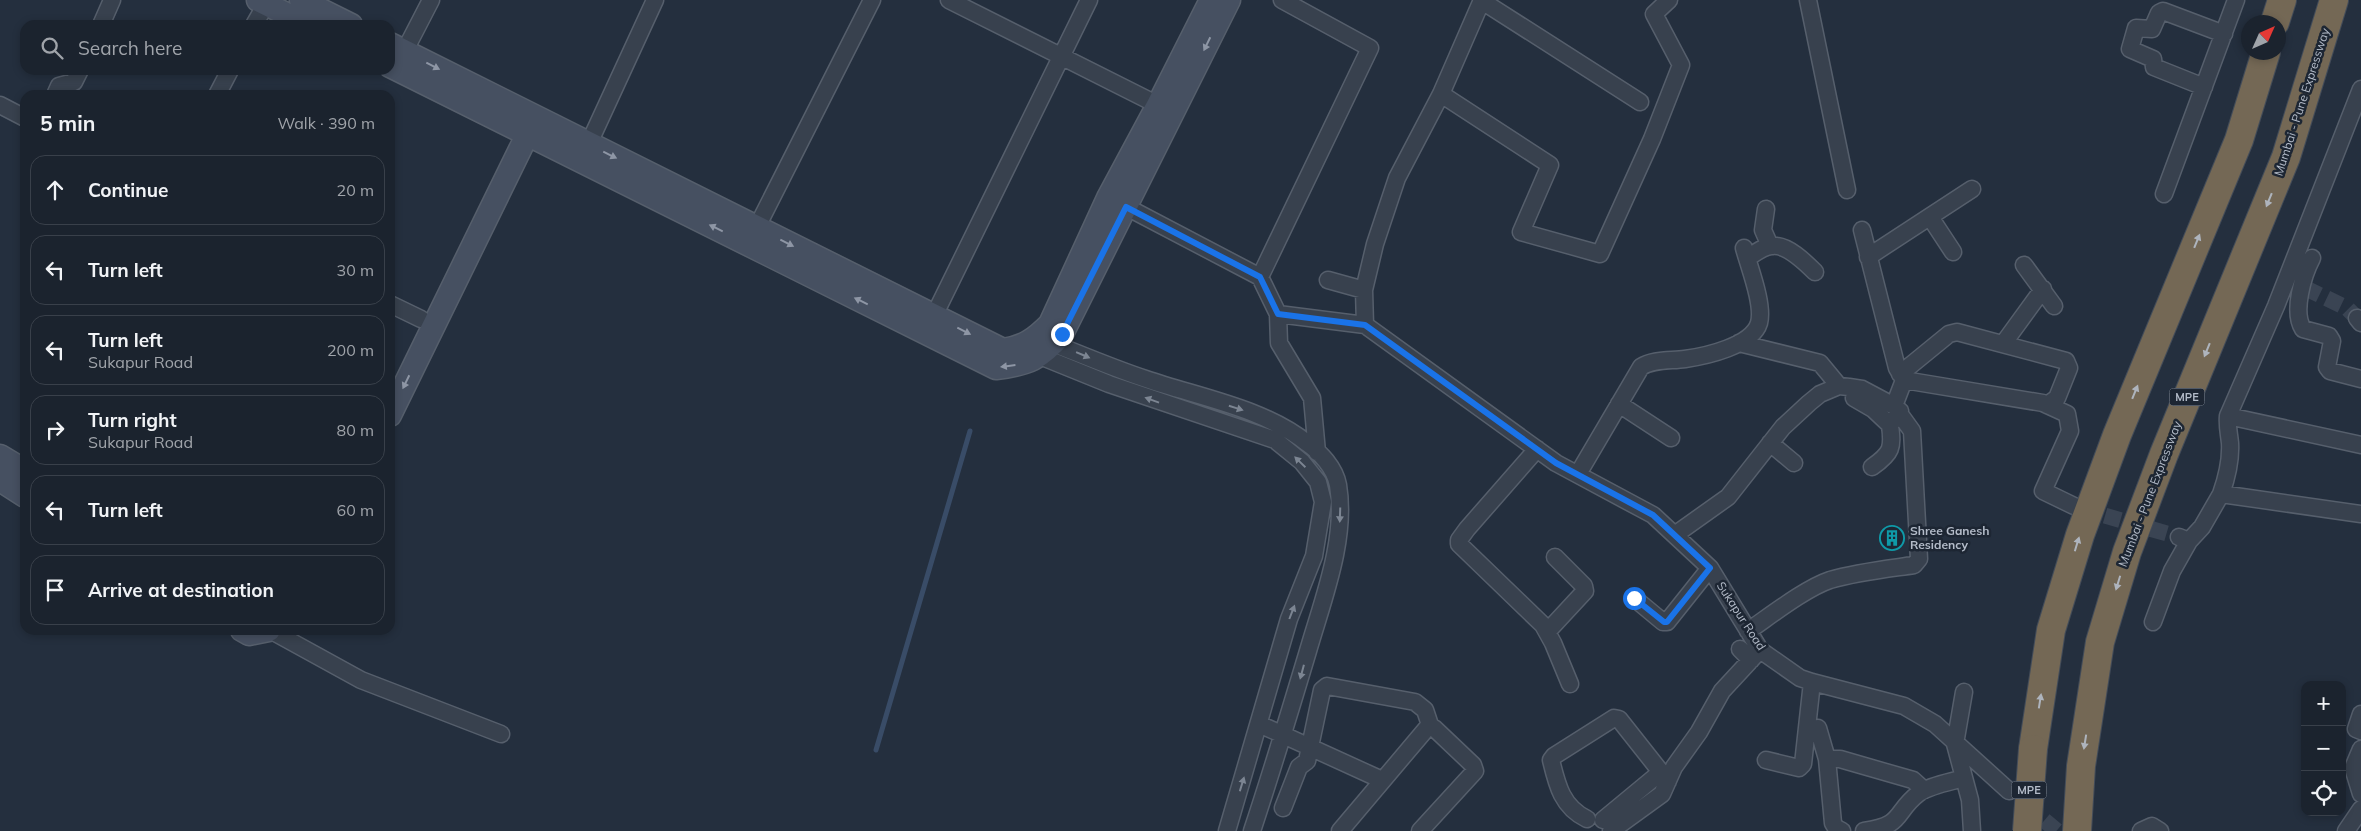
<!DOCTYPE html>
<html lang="en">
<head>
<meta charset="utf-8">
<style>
  body { margin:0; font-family:Mulish,sans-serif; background:#282f3a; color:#f1f3f6 }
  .controls { position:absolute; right:15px; bottom:15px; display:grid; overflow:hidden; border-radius:10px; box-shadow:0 2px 8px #0003 }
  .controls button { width:45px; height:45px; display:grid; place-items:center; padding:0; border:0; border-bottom:1px solid #39404a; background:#1b232e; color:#f1f3f6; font:25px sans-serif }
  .compass { position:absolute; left:2241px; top:15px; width:45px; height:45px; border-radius:50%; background:#1b232e; box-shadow:0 2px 8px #0003; rotate:45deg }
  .stop { position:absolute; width:15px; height:15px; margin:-11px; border:4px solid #1a73e8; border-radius:50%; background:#fff }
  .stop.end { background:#1a73e8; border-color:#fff; box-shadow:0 1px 5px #0008 }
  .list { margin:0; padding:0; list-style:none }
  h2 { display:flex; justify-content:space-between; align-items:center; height:65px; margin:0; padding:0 20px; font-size:21px }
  h2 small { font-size:16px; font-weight:400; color:#a0a4aa }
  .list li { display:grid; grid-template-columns:32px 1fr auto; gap:15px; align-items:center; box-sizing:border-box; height:70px; margin:0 10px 10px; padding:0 10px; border:1px solid #39404a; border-radius:15px }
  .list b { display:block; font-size:19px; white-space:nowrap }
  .list p { margin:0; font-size:16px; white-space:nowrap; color:#a0a4aa }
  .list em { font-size:16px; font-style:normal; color:#a0a4aa }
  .icon { flex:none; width:28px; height:28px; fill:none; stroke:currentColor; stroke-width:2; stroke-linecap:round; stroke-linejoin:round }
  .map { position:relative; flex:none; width:2361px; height:831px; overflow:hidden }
  .search { position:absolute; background:#1b232e; box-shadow:0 2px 8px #0003; left:20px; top:20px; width:375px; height:55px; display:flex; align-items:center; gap:12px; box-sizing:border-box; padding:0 18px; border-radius:15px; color:#a0a4aa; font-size:19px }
  .panel { position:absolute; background:#1b232e; box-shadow:0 2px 8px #0003; left:20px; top:90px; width:375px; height:545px; border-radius:15px }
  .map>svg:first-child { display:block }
</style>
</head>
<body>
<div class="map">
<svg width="2361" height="831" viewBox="0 0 2361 831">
  <rect width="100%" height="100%" fill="#242f3e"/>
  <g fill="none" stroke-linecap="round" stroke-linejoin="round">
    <path stroke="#394c67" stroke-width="5" d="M 876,750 L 970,431"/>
    <path stroke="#3a4453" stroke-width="16" stroke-dasharray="16 8" stroke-linecap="butt" d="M 2305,288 L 2347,308 L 2357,318
      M 2082,509 L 2179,537
      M 2026,805 L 2057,831"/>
    <defs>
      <path id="street" d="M 949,0 L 1158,105
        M 1808,0 L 1847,190
        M 1482,1 L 1640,102
        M 101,25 L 112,0
        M 254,25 L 266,4
        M 400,60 L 431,0
        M 2204,87 L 2154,67 L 2153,59 L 2130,49 L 2136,28 L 2152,29 L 2159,13 L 2163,11 L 2224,34
        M 1441,94 L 1550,165 L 1521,232 L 1600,254 L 1652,139 L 1681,65 L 1654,14 L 1669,0
        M 55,95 L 59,86 L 74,82 L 80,70
        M 217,95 L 230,70
        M 0,105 L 25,118
        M 585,152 L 655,0
        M 2164,194 L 2236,0
        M 1117,202 L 1260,277 L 1278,314 L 1365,325 L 1556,463 L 1653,515 L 1710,568 L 1760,650 L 1800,678 L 1812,682 L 1904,706 L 1935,724 L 2009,791
        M 1766,209 L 1763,230 L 1770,246
        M 1930,217 L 1953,252
        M 757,227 L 872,0
        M 1862,230 L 1897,368 L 1904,380 L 1894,406
        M 1868,257 L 1972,189
        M 1747,258 C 1754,254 1764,246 1772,246 C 1787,244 1805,262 1815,272
        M 2312,258 C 2303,275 2292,312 2303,329 L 2329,336 L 2332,341 L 2327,367 L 2330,371 L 2361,379
        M 2024,265 L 2054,306
        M 1260,277 L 1370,48 L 1282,0
        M 1328,280 L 1364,290
        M 390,304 L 421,319
        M 1278,314 L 1279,343 L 1312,398 L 1317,452
        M 2357,318 L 2361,323
        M 930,324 L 1089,0
        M 1365,325 L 1364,290 L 1375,244 L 1397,178 L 1441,94 L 1482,0
        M 1044,340 C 1078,353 1112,368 1146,379 C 1198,397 1264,408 1307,443 C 1320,452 1335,468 1338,485 C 1347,539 1323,599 1308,651 C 1290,711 1272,771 1252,831
        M 1739,343 L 1820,363 L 1839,386
        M 2003,344 L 2043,289
        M 1030,352 L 1109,384 L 1275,440 L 1302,462 L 1318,482 L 1323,502 L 1314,556 L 1289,619 L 1227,831
        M 1900,374 L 1949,334 L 1957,332 L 2066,361 L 2069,368 L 2057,398 L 2047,405
        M 1904,380 L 2043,403 L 2067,414 L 2070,431 L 2043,491 L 2074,506
        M 1854,398 L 1873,409 L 1890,425 L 1900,411
        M 1619,404 L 1671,438
        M 2228,416 L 2361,445
        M 1770,443 L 1794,463
        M 1537,449 L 1467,529 L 1459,540 L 1459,544 L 1543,625 L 1553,643 L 1570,684
        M 1872,467 C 1892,453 1893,448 1890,425
        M 1578,474 L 1641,367 C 1653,359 1671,361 1685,359 C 1706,356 1752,346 1759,323 C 1764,304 1749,267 1744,248
        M 2221,494 C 2227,477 2231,460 2230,443 C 2229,433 2227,426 2228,416 L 2276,306 L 2361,89
        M 1676,534 L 1728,497 L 1783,427 L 1809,403 L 1820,394 L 1839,386 L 1849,387 L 1862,389 L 1894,406 L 1912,431 L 1919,559 L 1914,565 C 1886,569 1857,572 1830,580 C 1806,588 1770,616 1748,631
        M 2179,537 L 2189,541 L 2202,527 L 2221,494 L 2361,514
        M 1634,598 L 1663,622 L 1667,622 L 1710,568
        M 2153,622 L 2172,571 L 2189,541
        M 270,630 L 361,680 L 501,734
        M 1547,632 L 1585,591 L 1584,586 L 1555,557
        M 1740,649 L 1751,660
        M 1964,692 L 1955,744 L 1970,800 L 1972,831
        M 2361,714 L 2356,729 L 2361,731
        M 1259,724 L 1382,780
        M 1818,728 L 1827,759 L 1833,823 L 1836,828 L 1842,831
        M 2361,749 L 2353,768 L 2361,794
        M 1827,759 L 1840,759 L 1913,780 L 1924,790
        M 1766,760 L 1799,768 L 1803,764 L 1812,682
        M 1283,808 L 1299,767 L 1307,761 L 1322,690 L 1327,686 L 1415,702 L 1425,710 L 1431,728
        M 1587,819 C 1562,807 1557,785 1551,760 L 1554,756 L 1614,718 L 1619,719 L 1668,781
        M 1603,820 L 1661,772
        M 1340,831 L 1427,728 L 1434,728 L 1473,765 L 1475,771 L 1420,831
        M 1611,831 L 1662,794 L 1674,767 L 1699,732 L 1722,691 L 1760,650
        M 1864,831 C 1905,825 1893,813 1919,793 C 1931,785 1950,782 1964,778
        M 2141,831 L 2152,826 L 2160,831
        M 2346,831 L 2361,809"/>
      <path id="secondary" d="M 258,0 L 308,25
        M 301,0 L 351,25
        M 390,44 L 1003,350 C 1024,347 1035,339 1050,324 L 1108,198 L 1158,105 L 1211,0
        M 390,66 L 996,368 C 1029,364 1040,359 1062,334 L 1229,0
        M 390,415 L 534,121
        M 0,456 L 25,471
        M 0,480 L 25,496
        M 242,630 L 249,634 L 269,630"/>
      <path id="highway" d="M 2275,22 L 2282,0
        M 2033,749 L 2051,630 L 2080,535 L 2117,435 L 2239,140 L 2266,52
        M 2077,831 L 2081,766 L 2100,642 L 2127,552 L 2164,454 L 2286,157 L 2334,0"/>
    </defs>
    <use href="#street" stroke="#565f6c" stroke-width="19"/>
    <use href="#secondary" stroke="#565f6c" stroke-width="25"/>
    <use href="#highway" stroke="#434c59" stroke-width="30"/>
    <use href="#street" stroke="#38414e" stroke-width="16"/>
    <use href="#secondary" stroke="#465061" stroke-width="22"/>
    <use href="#highway" stroke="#746855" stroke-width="28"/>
    <defs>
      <path id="highway-bridge" d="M 2027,831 L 2033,749"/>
    </defs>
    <use href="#highway-bridge" stroke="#434c59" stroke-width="30" stroke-linecap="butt"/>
    <use href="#highway-bridge" stroke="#746855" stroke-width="28"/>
  </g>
  <defs><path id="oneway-solid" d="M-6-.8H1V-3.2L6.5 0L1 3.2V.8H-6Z" transform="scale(1.25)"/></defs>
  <g fill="#8e96a5">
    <use href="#oneway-solid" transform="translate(1207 44) rotate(116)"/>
    <use href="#oneway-solid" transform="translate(433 66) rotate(27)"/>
    <use href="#oneway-solid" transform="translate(610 155) rotate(26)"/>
    <use href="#oneway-solid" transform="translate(716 228) rotate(-154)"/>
    <use href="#oneway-solid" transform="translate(787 243) rotate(27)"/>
    <use href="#oneway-solid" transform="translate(861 301) rotate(-154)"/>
    <use href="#oneway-solid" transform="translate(964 331) rotate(27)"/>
    <use href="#oneway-solid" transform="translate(1008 366) rotate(173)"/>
    <use href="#oneway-solid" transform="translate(406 382) rotate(116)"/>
  </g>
  <g fill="#aeb4bd">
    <use href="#oneway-solid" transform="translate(2269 200) rotate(112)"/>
    <use href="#oneway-solid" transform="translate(2197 241) rotate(-68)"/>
    <use href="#oneway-solid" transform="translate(2207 350) rotate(112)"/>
    <use href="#oneway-solid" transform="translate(2135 392) rotate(-68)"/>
    <use href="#oneway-solid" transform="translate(2077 544) rotate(-73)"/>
    <use href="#oneway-solid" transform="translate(2118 583) rotate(107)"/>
    <use href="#oneway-solid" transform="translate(2040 701) rotate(-81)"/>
    <use href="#oneway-solid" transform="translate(2085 742) rotate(99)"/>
  </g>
  <g fill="#7c8592">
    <use href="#oneway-solid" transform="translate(1083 355) rotate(23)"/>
    <use href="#oneway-solid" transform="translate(1152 400) rotate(-160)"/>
    <use href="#oneway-solid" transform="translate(1236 408) rotate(18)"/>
    <use href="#oneway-solid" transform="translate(1300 462) rotate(-136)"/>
    <use href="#oneway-solid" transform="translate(1340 515) rotate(92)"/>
    <use href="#oneway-solid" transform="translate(1292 612) rotate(-69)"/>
    <use href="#oneway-solid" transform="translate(1302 672) rotate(105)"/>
    <use href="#oneway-solid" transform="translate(1242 784) rotate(-73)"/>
  </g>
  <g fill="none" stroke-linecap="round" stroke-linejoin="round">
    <path stroke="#1a73e8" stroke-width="6" d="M 1062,334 L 1126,207 L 1260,277 L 1278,314 L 1365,325 L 1556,463 L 1653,515 L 1710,568 L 1667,622 L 1664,622 L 1634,598"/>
  </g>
  <defs>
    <symbol id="building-ring" viewBox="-11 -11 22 22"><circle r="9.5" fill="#1d2633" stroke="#0f9aa8" stroke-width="1.5"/><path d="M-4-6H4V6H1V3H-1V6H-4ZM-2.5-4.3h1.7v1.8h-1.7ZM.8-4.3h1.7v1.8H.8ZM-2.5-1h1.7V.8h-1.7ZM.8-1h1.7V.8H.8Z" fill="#0f9aa8"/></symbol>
  </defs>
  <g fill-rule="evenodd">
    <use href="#building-ring" x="1878" y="524" width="28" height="28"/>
  </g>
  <g text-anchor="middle" stroke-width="5" stroke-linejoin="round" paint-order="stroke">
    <g fill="#1d2633" stroke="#878f9c" stroke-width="1">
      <rect x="2169.5" y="388.5" width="35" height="17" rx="4"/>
      <rect x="2011.5" y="781.5" width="35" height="17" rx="4"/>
    </g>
    <g font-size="11" font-weight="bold" fill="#b4bcc9">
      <text x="2187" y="401">MPE</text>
      <text x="2029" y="794">MPE</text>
    </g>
    <g font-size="12" fill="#b4bcc9" stroke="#1d2633">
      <text transform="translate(2302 102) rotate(-72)" y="4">Mumbai - Pune Expressway</text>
      <text transform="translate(2150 494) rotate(-69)" y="4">Mumbai - Pune Expressway</text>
      <text transform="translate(1741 616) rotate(57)" y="4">Sukapur Road</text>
    </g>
    <g font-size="12" font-weight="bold" fill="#b4bcc9" stroke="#1d2633" text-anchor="start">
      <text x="1910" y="535">Shree Ganesh<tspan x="1910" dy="14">Residency</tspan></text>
    </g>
  </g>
</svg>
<div class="controls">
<button>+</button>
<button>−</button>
<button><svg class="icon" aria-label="locate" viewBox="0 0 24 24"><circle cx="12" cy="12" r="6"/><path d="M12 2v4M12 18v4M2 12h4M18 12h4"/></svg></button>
</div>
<svg class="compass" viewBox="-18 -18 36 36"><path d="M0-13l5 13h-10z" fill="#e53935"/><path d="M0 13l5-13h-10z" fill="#a0a4aa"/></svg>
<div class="stop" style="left:1634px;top:598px"></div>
<div class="stop end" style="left:1062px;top:334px"></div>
<div class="search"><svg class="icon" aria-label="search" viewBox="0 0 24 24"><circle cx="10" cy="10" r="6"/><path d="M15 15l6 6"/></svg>Search here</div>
<section class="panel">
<h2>5 min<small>Walk · 390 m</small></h2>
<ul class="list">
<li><svg class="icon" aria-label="ahead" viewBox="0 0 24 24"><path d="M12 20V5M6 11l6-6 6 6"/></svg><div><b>Continue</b></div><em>20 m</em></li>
<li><svg class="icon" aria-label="left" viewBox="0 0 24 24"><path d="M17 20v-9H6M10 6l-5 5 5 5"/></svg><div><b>Turn left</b></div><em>30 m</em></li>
<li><svg class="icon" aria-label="left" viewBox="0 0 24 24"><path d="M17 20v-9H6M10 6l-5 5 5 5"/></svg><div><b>Turn left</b><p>Sukapur Road</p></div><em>200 m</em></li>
<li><svg class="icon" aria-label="right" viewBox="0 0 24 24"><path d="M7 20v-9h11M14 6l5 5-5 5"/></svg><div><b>Turn right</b><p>Sukapur Road</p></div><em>80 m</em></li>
<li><svg class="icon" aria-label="left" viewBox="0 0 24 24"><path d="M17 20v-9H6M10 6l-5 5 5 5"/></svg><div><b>Turn left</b></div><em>60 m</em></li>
<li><svg class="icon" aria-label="arrive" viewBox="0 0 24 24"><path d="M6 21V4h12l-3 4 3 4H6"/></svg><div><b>Arrive at destination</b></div></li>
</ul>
</section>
</div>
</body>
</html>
